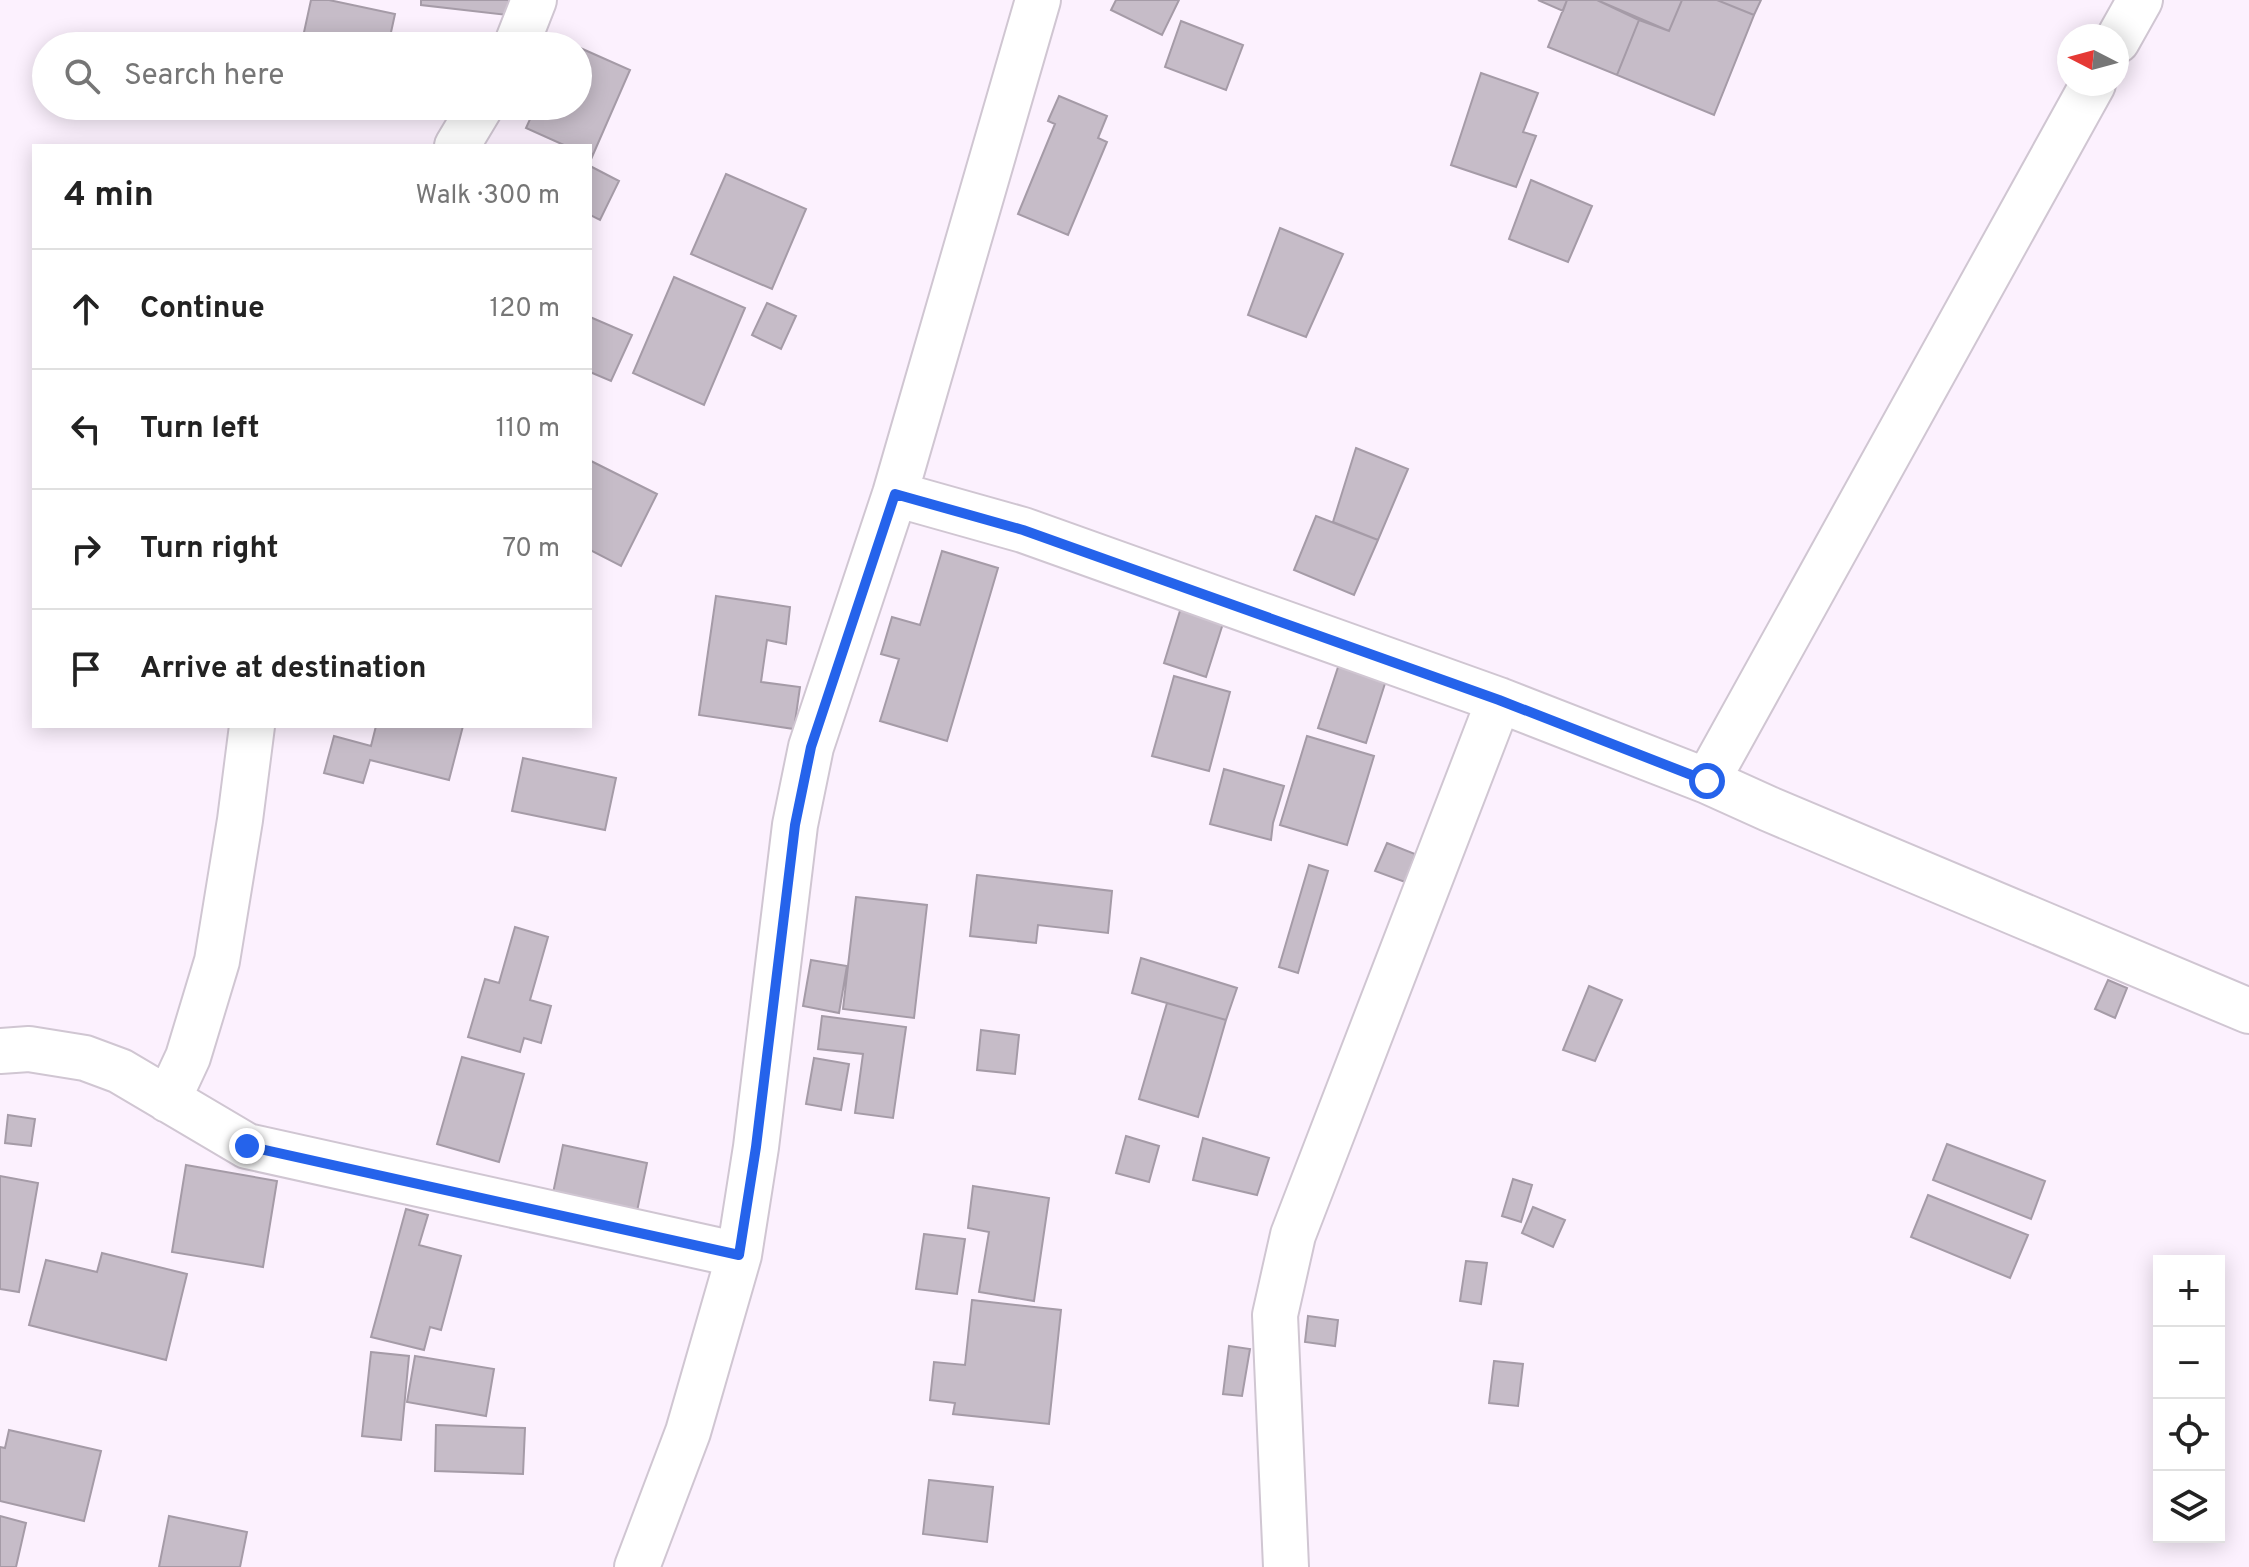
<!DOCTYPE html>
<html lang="en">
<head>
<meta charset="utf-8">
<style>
  body { margin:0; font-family:Overpass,sans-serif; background:#f2f2f2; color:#222 }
  .controls { position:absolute; right:24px; bottom:24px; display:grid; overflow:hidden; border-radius:0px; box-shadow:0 4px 20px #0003 }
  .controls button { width:72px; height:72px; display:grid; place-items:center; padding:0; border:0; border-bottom:2px solid #e0e0e0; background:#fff; color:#222; font:40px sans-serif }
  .compass { position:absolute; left:2057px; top:24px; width:72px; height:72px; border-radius:50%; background:#fff; box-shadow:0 4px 20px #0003; rotate:276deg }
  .stop { position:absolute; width:24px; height:24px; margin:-18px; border:6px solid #2563eb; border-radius:50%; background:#fff }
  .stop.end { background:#2563eb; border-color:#fff; box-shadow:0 2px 8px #0008 }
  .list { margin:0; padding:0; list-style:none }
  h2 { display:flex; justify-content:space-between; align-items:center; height:104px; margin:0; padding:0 32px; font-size:34px }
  h2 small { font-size:26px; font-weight:400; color:#767676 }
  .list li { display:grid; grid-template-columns:52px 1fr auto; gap:24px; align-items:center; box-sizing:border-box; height:120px; padding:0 32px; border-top:2px solid #e0e0e0 }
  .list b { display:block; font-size:30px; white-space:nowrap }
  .list em { font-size:26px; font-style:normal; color:#767676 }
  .icon { flex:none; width:44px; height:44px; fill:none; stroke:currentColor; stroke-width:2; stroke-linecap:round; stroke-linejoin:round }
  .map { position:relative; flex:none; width:2249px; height:1567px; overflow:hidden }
  .search { position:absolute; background:#fff; box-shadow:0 4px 20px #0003; left:32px; top:32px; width:560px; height:88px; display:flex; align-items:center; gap:20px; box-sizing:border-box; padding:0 28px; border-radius:44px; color:#767676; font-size:30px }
  .panel { position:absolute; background:#fff; box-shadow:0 4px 20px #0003; left:32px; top:144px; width:560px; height:584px; border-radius:0px }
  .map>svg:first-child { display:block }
</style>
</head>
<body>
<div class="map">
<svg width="2249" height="1567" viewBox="0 0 2249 1567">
  <rect width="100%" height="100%" fill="#fcf1fe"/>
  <path fill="#c6bcc8" stroke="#a59ba7" stroke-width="2" d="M 311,0 L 329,0 L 395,14 L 388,46 L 301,46 Z
    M 421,0 L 509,0 L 507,15 L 421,5 Z
    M 1116,0 L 1179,0 L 1162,35 L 1111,10 Z
    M 1538,0 L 1567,0 L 1563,11 Z
    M 1567,0 L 1597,0 L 1639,20 L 1617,75 L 1548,47 Z
    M 1597,0 L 1682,0 L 1669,31 Z
    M 1682,0 L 1717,0 L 1754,15 L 1714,115 L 1617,75 L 1639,20 L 1669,31 Z
    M 1717,0 L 1761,0 L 1754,15 Z
    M 1181,21 L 1243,45 L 1226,90 L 1165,67 Z
    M 578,47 L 630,70 L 592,157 L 590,146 L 566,146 L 526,128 L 536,106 L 578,106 Z
    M 1481,73 L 1538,93 L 1523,132 L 1536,136 L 1516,187 L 1451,165 Z
    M 1059,96 L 1107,116 L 1098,138 L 1107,142 L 1068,235 L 1018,214 L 1055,124 L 1048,121 Z
    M 590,166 L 619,181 L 600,220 L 590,215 Z
    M 726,174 L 806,209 L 772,289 L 691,254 Z
    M 1531,180 L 1592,206 L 1568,262 L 1509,239 Z
    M 1280,228 L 1343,254 L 1306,337 L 1248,315 Z
    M 674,277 L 745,308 L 704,405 L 633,373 Z
    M 767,303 L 796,316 L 781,349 L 752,335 Z
    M 590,317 L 632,335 L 611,381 L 590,372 Z
    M 1356,448 L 1408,469 L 1378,540 L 1333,522 Z
    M 591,461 L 657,494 L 621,566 L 590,550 Z
    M 1316,516 L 1378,540 L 1354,595 L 1294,570 Z
    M 942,551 L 998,568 L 947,741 L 880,721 L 899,659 L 881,654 L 892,617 L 920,625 Z
    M 716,596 L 790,607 L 786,644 L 767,640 L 761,682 L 800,687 L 794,729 L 699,715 Z
    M 1183,601 L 1226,614 L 1206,677 L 1164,663 Z
    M 1342,655 L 1389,671 L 1366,743 L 1318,728 Z
    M 1174,676 L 1230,692 L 1209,771 L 1152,756 Z
    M 376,726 L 463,726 L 449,780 L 370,760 L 363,783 L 324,773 L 334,736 L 371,746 Z
    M 1307,736 L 1374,756 L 1347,845 L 1280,825 Z
    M 523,758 L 616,778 L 605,830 L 512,811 Z
    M 1224,769 L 1284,786 L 1273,823 L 1271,840 L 1210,824 Z
    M 1387,843 L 1415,854 L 1405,882 L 1375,871 Z
    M 1309,865 L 1328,871 L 1298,973 L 1279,967 Z
    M 977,875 L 1112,891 L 1108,933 L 1038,925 L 1036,943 L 970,936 Z
    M 856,897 L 927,905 L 914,1018 L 843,1009 Z
    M 515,927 L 548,937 L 530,1000 L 551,1006 L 541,1043 L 524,1038 L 520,1052 L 468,1037 L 485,979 L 499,983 Z
    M 1141,958 L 1237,988 L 1226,1020 L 1132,993 Z
    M 811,960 L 847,966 L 839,1013 L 803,1006 Z
    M 2108,980 L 2127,988 L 2115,1018 L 2095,1009 Z
    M 1589,986 L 1622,1000 L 1595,1061 L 1563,1050 Z
    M 1167,1003 L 1226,1020 L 1198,1117 L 1139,1099 Z
    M 822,1016 L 906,1027 L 893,1118 L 855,1113 L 863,1054 L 818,1049 Z
    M 981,1030 L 1019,1035 L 1015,1074 L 977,1070 Z
    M 462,1057 L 524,1074 L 499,1162 L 437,1144 Z
    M 814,1058 L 849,1064 L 841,1110 L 806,1104 Z
    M 8,1115 L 35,1119 L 31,1146 L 5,1143 Z
    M 1126,1136 L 1159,1146 L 1149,1182 L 1116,1173 Z
    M 1203,1138 L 1269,1158 L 1257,1195 L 1193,1180 Z
    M 1947,1144 L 2045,1181 L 2031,1219 L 1933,1180 Z
    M 563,1145 L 647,1163 L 636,1216 L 552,1198 Z
    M 186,1165 L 277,1181 L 263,1267 L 172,1252 Z
    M 0,1176 L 38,1183 L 19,1292 L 0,1289 Z
    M 1513,1179 L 1532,1185 L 1521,1222 L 1502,1216 Z
    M 973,1186 L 1049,1198 L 1034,1301 L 979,1292 L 989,1232 L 968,1228 Z
    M 1928,1195 L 2028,1235 L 2010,1278 L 1911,1237 Z
    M 1533,1207 L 1565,1220 L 1553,1247 L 1522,1233 Z
    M 406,1209 L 428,1215 L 419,1245 L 461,1256 L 441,1330 L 430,1327 L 424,1350 L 371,1337 Z
    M 924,1234 L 965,1239 L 957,1294 L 916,1289 Z
    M 102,1253 L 187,1274 L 166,1360 L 29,1325 L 46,1260 L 97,1272 Z
    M 1466,1261 L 1487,1263 L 1481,1304 L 1460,1301 Z
    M 972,1300 L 1061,1310 L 1049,1424 L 953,1414 L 955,1403 L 930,1400 L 934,1362 L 965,1365 Z
    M 1308,1316 L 1338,1320 L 1335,1346 L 1305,1342 Z
    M 1229,1346 L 1250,1349 L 1242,1396 L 1223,1394 Z
    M 371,1352 L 409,1356 L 401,1440 L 362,1436 Z
    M 415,1356 L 494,1369 L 486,1416 L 407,1402 Z
    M 1494,1361 L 1523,1364 L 1518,1406 L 1489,1403 Z
    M 436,1425 L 525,1428 L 523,1474 L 435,1471 Z
    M 9,1430 L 101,1451 L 84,1521 L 0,1501 L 0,1447 L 5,1448 Z
    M 929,1480 L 993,1487 L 987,1542 L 923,1534 Z
    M 0,1516 L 26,1523 L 16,1567 L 0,1567 Z
    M 169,1516 L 247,1532 L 240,1567 L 159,1567 Z"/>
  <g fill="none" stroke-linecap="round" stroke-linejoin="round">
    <defs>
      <path id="minor" d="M 2117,41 L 2140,0
        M 516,46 L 534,0
        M 457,146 L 481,106
        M 895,494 L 1023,530 L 1499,700 L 1707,781 L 1769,809 L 2249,1011
        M 1707,781 L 2093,84
        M 0,1051 L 29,1049 L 85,1058 L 120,1071 L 247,1146 L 739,1255
        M 168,1100 L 188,1057 L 217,961 L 240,820 L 252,726
        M 637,1567 L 688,1432 L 739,1255 L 756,1147 L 795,825 L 811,747 L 895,494 L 1038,0
        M 1286,1567 L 1275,1315 L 1293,1235 L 1499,700"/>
    </defs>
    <use href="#minor" stroke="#d0c6d2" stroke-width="48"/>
    <use href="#minor" stroke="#fff" stroke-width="44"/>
  </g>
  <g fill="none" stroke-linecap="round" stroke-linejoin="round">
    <path stroke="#2563eb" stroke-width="10" d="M 247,1146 L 739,1255 L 756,1147 L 795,825 L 811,747 L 895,494 L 1023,530 L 1499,700 L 1707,781"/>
  </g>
</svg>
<div class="controls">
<button>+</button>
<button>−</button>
<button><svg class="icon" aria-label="locate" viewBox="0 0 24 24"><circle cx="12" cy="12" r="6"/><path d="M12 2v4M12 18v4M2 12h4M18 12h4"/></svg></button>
<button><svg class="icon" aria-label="layers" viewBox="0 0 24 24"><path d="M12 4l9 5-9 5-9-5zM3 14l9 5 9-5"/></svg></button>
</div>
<svg class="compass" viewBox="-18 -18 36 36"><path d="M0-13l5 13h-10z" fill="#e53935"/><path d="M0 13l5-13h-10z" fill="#767676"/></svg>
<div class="stop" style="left:1707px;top:781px"></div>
<div class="stop end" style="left:247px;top:1146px"></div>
<div class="search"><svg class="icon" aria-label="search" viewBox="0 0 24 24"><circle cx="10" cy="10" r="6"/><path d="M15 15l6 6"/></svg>Search here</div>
<section class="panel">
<h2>4 min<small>Walk · 300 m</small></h2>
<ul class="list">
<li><svg class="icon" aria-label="ahead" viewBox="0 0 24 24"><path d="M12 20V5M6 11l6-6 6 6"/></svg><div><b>Continue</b></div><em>120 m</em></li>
<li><svg class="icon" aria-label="left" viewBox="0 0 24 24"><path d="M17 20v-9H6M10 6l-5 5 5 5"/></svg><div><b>Turn left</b></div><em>110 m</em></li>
<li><svg class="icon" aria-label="right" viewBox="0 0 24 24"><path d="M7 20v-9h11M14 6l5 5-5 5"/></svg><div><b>Turn right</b></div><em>70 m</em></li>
<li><svg class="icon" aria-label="arrive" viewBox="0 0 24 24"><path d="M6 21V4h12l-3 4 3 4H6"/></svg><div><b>Arrive at destination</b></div></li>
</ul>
</section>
</div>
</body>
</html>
